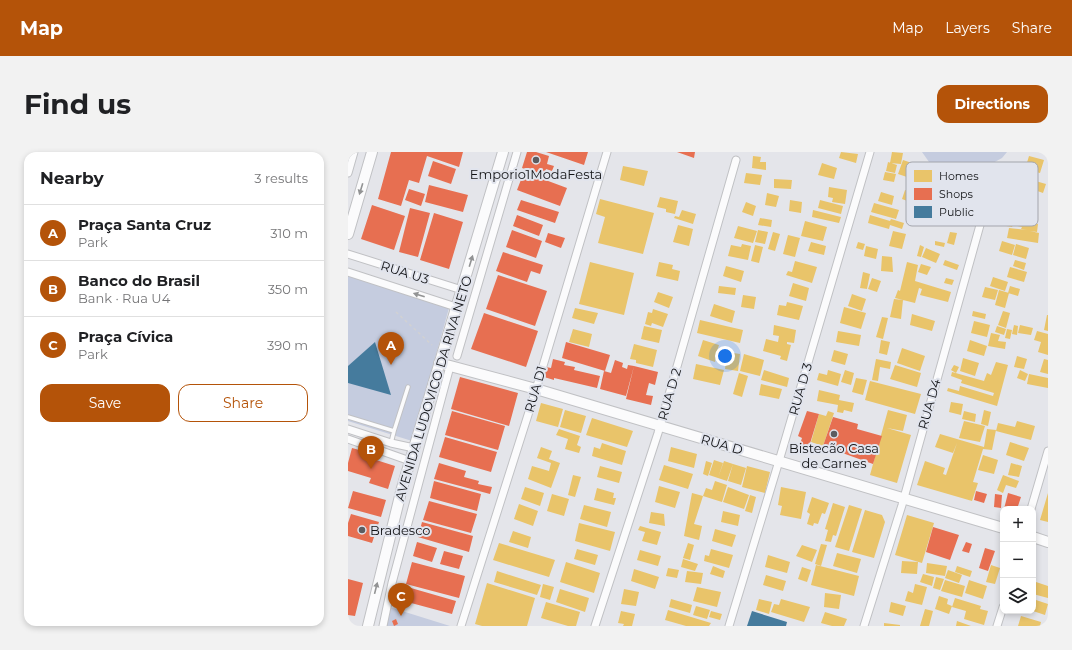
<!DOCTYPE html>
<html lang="en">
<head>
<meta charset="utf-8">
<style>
  body { margin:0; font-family:Montserrat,sans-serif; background:#f2f2f2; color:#202124 }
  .controls { position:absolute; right:12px; bottom:12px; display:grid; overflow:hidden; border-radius:8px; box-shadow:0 2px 6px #0003 }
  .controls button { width:36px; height:36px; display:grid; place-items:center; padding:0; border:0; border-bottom:1px solid #e0e0e0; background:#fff; color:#202124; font:20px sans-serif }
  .you { position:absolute; left:377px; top:204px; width:14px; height:14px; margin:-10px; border:3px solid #fff; border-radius:50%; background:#1a73e8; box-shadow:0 0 0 6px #1a73e833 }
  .badge { display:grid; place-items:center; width:26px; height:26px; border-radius:50%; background:#b45309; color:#fff; font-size:13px; font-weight:700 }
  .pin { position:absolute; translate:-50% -33px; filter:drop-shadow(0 1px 2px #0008) }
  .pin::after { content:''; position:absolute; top:21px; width:14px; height:12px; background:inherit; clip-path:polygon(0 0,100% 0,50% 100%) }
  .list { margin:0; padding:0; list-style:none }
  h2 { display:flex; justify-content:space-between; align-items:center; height:52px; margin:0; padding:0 16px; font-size:17px }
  h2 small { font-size:13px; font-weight:400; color:#757577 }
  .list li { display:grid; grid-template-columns:26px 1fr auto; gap:12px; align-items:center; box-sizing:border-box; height:56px; padding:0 16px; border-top:1px solid #e0e0e0 }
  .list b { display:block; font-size:15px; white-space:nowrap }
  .list p { margin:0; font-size:13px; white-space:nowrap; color:#757577 }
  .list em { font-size:13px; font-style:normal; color:#757577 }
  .actions { display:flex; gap:8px; padding:12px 16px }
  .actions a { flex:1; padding:9px 0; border:1px solid #b45309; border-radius:12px; text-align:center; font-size:14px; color:#b45309 }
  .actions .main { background:#b45309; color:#fff }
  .icon { flex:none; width:22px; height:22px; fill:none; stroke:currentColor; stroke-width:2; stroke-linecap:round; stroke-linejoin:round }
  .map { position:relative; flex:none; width:700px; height:474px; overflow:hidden; border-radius:12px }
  header { display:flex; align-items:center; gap:24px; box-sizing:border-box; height:56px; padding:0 20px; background:#b45309; color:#fff }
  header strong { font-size:19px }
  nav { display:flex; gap:22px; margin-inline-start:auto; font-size:14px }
  .intro { display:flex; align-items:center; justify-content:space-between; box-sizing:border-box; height:96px; padding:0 24px }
  h1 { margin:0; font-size:28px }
  .button { padding:10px 18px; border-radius:12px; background:#b45309; color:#fff; font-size:14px; font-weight:700 }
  main { display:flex; gap:24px; padding:0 24px }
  aside { flex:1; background:#fff; border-radius:12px; box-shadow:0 2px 6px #0003 }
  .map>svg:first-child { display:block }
</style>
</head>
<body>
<header>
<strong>Map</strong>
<nav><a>Map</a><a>Layers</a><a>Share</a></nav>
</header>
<div class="intro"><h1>Find us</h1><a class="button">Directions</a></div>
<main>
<aside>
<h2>Nearby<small>3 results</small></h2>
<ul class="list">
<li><span class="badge">A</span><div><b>Praça Santa Cruz</b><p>Park</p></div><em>310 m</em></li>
<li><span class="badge">B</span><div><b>Banco do Brasil</b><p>Bank · Rua U4</p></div><em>350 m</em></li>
<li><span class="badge">C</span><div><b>Praça Cívica</b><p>Park</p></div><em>390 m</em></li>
</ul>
<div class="actions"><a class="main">Save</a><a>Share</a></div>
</aside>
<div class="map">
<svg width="700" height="474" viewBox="0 0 700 474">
  <rect width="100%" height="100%" fill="#e4e5ea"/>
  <path fill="#c5ccdf" d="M 574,0 L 659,0 L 654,6 L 643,12 L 623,12 L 599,20 L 586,17 Z
    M 0,124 L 101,156 L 64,289 L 0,269 Z
    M 38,454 L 102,474 L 34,474 Z"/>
  <path fill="#e9c46a" d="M 493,0 L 510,2 L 508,11 L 491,6 Z
    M 544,0 L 555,1 L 553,12 L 542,11 Z
    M 405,4 L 413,5 L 412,10 L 418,10 L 418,18 L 404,16 Z
    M 681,4 L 696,8 L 692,21 L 677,17 Z
    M 555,8 L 564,11 L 559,25 L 550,22 Z
    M 540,10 L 549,13 L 547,21 L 538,19 Z
    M 474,11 L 489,16 L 486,27 L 470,23 Z
    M 275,14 L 300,19 L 296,34 L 272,28 Z
    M 537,20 L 548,22 L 546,30 L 535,28 Z
    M 398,21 L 414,23 L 412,33 L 396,31 Z
    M 426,27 L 444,28 L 443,37 L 426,36 Z
    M 684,28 L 698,32 L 695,41 L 681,36 Z
    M 481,35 L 499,38 L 497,52 L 484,50 L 485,46 L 480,45 Z
    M 557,38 L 565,40 L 562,50 L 554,47 Z
    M 533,40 L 546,44 L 544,53 L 530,49 Z
    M 419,41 L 431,44 L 428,55 L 417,53 Z
    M 312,45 L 330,49 L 327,62 L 318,60 L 318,57 L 309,55 Z
    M 252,47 L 306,61 L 295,102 L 250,91 L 257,65 L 248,62 Z
    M 442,48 L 454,50 L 453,61 L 441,59 Z
    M 472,48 L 495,54 L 493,62 L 470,56 Z
    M 398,50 L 408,54 L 405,64 L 394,60 Z
    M 526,51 L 551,58 L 548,67 L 523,60 Z
    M 651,54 L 665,57 L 663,66 L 666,66 L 666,68 L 690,72 L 689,80 L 682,79 L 691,81 L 690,91 L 659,86 L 661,76 L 679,78 L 673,77 L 674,75 L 665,73 L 664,75 L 647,72 Z
    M 334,58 L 348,62 L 345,72 L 326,66 L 327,64 L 331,65 Z
    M 465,58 L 493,65 L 491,71 L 464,65 Z
    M 522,63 L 542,69 L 543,67 L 556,71 L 554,77 L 542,73 L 541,77 L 520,71 Z
    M 412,66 L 424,68 L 423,75 L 410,73 Z
    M 457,69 L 479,75 L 475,89 L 453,84 Z
    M 330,73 L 345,77 L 341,94 L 325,90 Z
    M 390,74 L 409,79 L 405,91 L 386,86 Z
    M 410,78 L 420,80 L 417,92 L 407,90 Z
    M 545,79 L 558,82 L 554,97 L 541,94 Z
    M 425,80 L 432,82 L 427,99 L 420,97 Z
    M 602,80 L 609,81 L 606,93 L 599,91 Z
    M 440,83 L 452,86 L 447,105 L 435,102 Z
    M 587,89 L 597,91 L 596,95 L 587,93 Z
    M 654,89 L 667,93 L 664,103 L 651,99 Z
    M 463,90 L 478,94 L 476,103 L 460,99 Z
    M 510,90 L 517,92 L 515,98 L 508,96 Z
    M 394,92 L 403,94 L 400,108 L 380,104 L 383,93 L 393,95 Z
    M 668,92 L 681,96 L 678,107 L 665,103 Z
    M 407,93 L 415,95 L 411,111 L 403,109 Z
    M 572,93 L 576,95 L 573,105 L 569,104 Z
    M 518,94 L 530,97 L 528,107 L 516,104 Z
    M 578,96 L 592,102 L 588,111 L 574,105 Z
    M 534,104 L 544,105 L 545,120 L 533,119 Z
    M 597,108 L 611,113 L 609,118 L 595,113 Z
    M 667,108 L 678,111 L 676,118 L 665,114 Z
    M 447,109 L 469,115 L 464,131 L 438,123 L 440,119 L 444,120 Z
    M 242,110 L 286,121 L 276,163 L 231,152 Z
    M 311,110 L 325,113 L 324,117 L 332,119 L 330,129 L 308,124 Z
    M 559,110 L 570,113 L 567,129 L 603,140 L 600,150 L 572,143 L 574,137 L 571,136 L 567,151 L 547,146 L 550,138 L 552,139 Z
    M 573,112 L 583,115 L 579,123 L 570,120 Z
    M 378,114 L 396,119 L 393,130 L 375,124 Z
    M 662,115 L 679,120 L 676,130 L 659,125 Z
    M 515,120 L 522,122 L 519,137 L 512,136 Z
    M 645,125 L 660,130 L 657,139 L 642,134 Z
    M 524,126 L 533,129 L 529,140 L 520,137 Z
    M 598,126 L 606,128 L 604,133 L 596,131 Z
    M 445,131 L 461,136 L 458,149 L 441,144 Z
    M 371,134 L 388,136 L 387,143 L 370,141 Z
    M 662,134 L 672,137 L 670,144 L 660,141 Z
    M 637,135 L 650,138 L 647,148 L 634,145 Z
    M 651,138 L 661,141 L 657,156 L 647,153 Z
    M 310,140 L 325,145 L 321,156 L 306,150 Z
    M 504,142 L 518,147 L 514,159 L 500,154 Z
    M 395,143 L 408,145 L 406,157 L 393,155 Z
    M 546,147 L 555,148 L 553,167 L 542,165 Z
    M 439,150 L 455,154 L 451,168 L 429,163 L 431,153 L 438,154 Z
    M 366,152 L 387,159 L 384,171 L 362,164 Z
    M 496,155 L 518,161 L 513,177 L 492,171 Z
    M 227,156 L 250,161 L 246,172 L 224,166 Z
    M 305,157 L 320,162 L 315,175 L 304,171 L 303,174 L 297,172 L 300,160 L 304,161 Z
    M 625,159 L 638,162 L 637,167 L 624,164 Z
    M 655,159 L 662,161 L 658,176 L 650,173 Z
    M 564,162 L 587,169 L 584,179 L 562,173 Z
    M 699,163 L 700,163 L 700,179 L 696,178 Z
    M 534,165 L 540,166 L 535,187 L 528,185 Z
    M 352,168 L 395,178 L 392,191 L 349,181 Z
    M 626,169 L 642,173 L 639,185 L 623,181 Z
    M 426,173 L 448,178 L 446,191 L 439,190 L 439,192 L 443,193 L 439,209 L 432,207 L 433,204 L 415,199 L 418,187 L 430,190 L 431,184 L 425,183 Z
    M 666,173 L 670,174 L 669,183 L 664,182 Z
    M 672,173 L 685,176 L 683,183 L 670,181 Z
    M 296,174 L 314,178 L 311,191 L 293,187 Z
    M 649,174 L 658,177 L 656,183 L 647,180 Z
    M 225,177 L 244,182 L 241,195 L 221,190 Z
    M 659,177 L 664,178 L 662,187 L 657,186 Z
    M 490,179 L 513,183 L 511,194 L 488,190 Z
    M 689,179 L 700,182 L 700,203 L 690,200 L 693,190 L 686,188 Z
    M 643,181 L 652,183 L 650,189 L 658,190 L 657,197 L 640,194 Z
    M 355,188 L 371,193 L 369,199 L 375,200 L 373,206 L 368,204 L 367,210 L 350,204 Z
    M 533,188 L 542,190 L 539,203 L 531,201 Z
    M 622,188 L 639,194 L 636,204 L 619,199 Z
    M 286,192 L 309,198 L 305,215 L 288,211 L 288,208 L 282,207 Z
    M 554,196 L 577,204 L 572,219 L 549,211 Z
    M 486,198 L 500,202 L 497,213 L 483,209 Z
    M 379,200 L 392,202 L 390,219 L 377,217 Z
    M 396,202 L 416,208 L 412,224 L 392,219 Z
    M 669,204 L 679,207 L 676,217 L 666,215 Z
    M 615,206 L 631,211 L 627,224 L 612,219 Z
    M 528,207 L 543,210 L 542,217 L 532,215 L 530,229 L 524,228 Z
    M 696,207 L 700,208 L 700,222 L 692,220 Z
    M 648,210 L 660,213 L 649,254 L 599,239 L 600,236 L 611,239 L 612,234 L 645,244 L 646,241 L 613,231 L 614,228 L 603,224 L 604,220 L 636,229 L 639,221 L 643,223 Z
    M 348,212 L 376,218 L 372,233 L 345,227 Z
    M 547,213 L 573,221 L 569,235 L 542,227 Z
    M 606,213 L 611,215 L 608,221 L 603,218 Z
    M 416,218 L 441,226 L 439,235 L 413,228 Z
    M 480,218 L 493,222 L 490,234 L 469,228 L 471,221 L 479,223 Z
    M 497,218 L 506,221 L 503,233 L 493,230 Z
    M 672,218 L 680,222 L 677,229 L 669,226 Z
    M 391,221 L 400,224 L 394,245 L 385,242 Z
    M 681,222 L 700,226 L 700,236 L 679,232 Z
    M 508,226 L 519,228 L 515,243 L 504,240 Z
    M 522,229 L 573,242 L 567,262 L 517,248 Z
    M 413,232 L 434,237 L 431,247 L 411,243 Z
    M 471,238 L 492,243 L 491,248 L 506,251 L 504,260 L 496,258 L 495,261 L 489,260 L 490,253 L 469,249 Z
    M 603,250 L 615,252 L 613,263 L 601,260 Z
    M 193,251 L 215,257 L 210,275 L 188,269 Z
    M 217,258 L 238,264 L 233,281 L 212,275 Z
    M 540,258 L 559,263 L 555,279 L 539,276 L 563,283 L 549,331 L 522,323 Z
    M 636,258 L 643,260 L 640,274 L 633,272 Z
    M 480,259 L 486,261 L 475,294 L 463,290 L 471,262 L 478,264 Z
    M 616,259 L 628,262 L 627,270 L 614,267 Z
    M 244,266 L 285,279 L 279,295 L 238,283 Z
    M 616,269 L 637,274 L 632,290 L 611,286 Z
    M 669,269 L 687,274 L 683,288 L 648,279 L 650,271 L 667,275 Z
    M 211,277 L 232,284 L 229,293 L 233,295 L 231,301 L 217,297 L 220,287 L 208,283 Z
    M 639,277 L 648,278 L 644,298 L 635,297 L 625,330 L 630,331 L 624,349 L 569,333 L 577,309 L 597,316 L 595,322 L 598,323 L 609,291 L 605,301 L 587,295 L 592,282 L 636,295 Z
    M 662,290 L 681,296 L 676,309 L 658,303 Z
    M 254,291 L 278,299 L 274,313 L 244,304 L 246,295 L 252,297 Z
    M 193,295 L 204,299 L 201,307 L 212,311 L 203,336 L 180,327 L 184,314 L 201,319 L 203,311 L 189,306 Z
    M 323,295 L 349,302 L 346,316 L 320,309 Z
    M 635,303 L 650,308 L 646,322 L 630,318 Z
    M 366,308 L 375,311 L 370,326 L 361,323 Z
    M 358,309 L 364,311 L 360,324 L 355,322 Z
    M 376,309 L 385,312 L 379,329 L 370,326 Z
    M 663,311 L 674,314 L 671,325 L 660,323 Z
    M 385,312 L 398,316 L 393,333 L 380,329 Z
    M 316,313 L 345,322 L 340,337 L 311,328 Z
    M 252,314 L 274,320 L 271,331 L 249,325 Z
    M 399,314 L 422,320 L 417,341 L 394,335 Z
    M 225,323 L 233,325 L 227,345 L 220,343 Z
    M 655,323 L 671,329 L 668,336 L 658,333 L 655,341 L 649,338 Z
    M 367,329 L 379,333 L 374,350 L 355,344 L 358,336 L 364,338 Z
    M 311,334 L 332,340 L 327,356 L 307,350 Z
    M 177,335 L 196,341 L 192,354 L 173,347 Z
    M 380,335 L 401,343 L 396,357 L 375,350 Z
    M 433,335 L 458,340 L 453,367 L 432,363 L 434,354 L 430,353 Z
    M 249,336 L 266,341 L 265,346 L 268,346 L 266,353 L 246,348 Z
    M 344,341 L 355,344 L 346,372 L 354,374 L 351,388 L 336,384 Z
    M 700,341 L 700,370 L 692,368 Z
    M 204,342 L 221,347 L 216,364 L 199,359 Z
    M 402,343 L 408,345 L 404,361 L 397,359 Z
    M 464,345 L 481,351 L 477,362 L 474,361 L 470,372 L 466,371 L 465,374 L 459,372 L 462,362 L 459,360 Z
    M 485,351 L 497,355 L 488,384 L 485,383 L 483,390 L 477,389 L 480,378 L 477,377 Z
    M 171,352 L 190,359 L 185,374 L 166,367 Z
    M 236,353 L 263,360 L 259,375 L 232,367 Z
    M 501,353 L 514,357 L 501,399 L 487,395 Z
    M 517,358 L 534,363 L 537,370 L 526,406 L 504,400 Z
    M 375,359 L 392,363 L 390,374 L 373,370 Z
    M 303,360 L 316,362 L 317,374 L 301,371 Z
    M 559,363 L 586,371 L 574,411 L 547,403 Z
    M 231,371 L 267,380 L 262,399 L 227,389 Z
    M 292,374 L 313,380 L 309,393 L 294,389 L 297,380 L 290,378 Z
    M 367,377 L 388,383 L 384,395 L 364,389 Z
    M 165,379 L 183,385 L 180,396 L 161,390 Z
    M 151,391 L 207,408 L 201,425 L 145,408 Z
    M 340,391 L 346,393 L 342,408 L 335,406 Z
    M 473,392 L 479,393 L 473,414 L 467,412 Z
    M 454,393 L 469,398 L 464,410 L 448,404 Z
    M 229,397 L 250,403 L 247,413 L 226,407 Z
    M 363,397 L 385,403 L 381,416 L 356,409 L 357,403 L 361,404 Z
    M 292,398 L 313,404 L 310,414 L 289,408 Z
    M 489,401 L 513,407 L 509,421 L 485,414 Z
    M 420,403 L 442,410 L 439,421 L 417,415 Z
    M 335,407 L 350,412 L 347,419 L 333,415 Z
    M 554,409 L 570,410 L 569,422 L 553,421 Z
    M 218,410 L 252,421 L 246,441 L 212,430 Z
    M 579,411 L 599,414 L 597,424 L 578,421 Z
    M 468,413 L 511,424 L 506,444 L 463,433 Z
    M 643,413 L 652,416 L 647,432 L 638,430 Z
    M 365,414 L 377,419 L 375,426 L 362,422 Z
    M 609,414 L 624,419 L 622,425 L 607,420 Z
    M 454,415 L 463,418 L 459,430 L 450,427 Z
    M 320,416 L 331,418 L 329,426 L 318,424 Z
    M 286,417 L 311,425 L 307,437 L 283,429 Z
    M 600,418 L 614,423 L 611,431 L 597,426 Z
    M 149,419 L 193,433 L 189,443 L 146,430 Z
    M 339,419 L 355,421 L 353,432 L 337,430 Z
    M 575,422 L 586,425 L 584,434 L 572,430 Z
    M 418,423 L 438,429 L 435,439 L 415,433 Z
    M 588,425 L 596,427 L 592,438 L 585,436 Z
    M 597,428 L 617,434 L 614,445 L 593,439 Z
    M 621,428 L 639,434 L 635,447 L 617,441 Z
    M 685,429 L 700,434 L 700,446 L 685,442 Z
    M 139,431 L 187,446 L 179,474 L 134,474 L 127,472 Z
    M 195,432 L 206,435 L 202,448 L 192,445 Z
    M 567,432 L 579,435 L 574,453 L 557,449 L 560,439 L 565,441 Z
    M 349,435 L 373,440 L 369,455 L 345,449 Z
    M 212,437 L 241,446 L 237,460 L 208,450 Z
    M 276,437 L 291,440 L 288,454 L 273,452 Z
    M 477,441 L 493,443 L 491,457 L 476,455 Z
    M 591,444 L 600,447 L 599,452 L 604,454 L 601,462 L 587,457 Z
    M 607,446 L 633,454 L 632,457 L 640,459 L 636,473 L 616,467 L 618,459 L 604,455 Z
    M 323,447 L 344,453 L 342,461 L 321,455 Z
    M 411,447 L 424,450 L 421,462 L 408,458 Z
    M 433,447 L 462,455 L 456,470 L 423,460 L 426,452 L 431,453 Z
    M 685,447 L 700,452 L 697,463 L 685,459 Z
    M 198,450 L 232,460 L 228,474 L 220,474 L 193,466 Z
    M 543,450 L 558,454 L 555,464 L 541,460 Z
    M 348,454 L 362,458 L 359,467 L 345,463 Z
    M 577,457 L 585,459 L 581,474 L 572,474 Z
    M 320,458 L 363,471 L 361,474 L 338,474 L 317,468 Z
    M 273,459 L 287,462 L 284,474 L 275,474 L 276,472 L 270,471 Z
    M 363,459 L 374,462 L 372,468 L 361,465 Z
    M 477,460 L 499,467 L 496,474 L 484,474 L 473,471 Z
    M 673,464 L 693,470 L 692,474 L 670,474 Z
    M 609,469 L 623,474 L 608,474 Z
    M 536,471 L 552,473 L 552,474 L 536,474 Z"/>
  <path fill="#e76f51" d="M 43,0 L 115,0 L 111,15 L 79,4 L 71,31 L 61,28 L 53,54 L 30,47 Z
    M 179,0 L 188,0 L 201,4 L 199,12 L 206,14 L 204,19 L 198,17 L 196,23 L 174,16 Z
    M 198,0 L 240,0 L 236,13 Z
    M 329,0 L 347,0 L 346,6 Z
    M 85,9 L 108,17 L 103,32 L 80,24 Z
    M 176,20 L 219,36 L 212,54 L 169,38 Z
    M 81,33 L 120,43 L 115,60 L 77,50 Z
    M 61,37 L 77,42 L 73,54 L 57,48 Z
    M 173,48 L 211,60 L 207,71 L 169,58 Z
    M 24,53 L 57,64 L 46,98 L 13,87 Z
    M 62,56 L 82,61 L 70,105 L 51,100 Z
    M 86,61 L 115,70 L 101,117 L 72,108 Z
    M 169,63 L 195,73 L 191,84 L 165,74 Z
    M 164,78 L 194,89 L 188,106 L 158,95 Z
    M 200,81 L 217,86 L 213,96 L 197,90 Z
    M 155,100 L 195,113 L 192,122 L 183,119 L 179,130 L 148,119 Z
    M 150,123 L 199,139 L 187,174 L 138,157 Z
    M 136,161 L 190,179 L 178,215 L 123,197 Z
    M 218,190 L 262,203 L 257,219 L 214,206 Z
    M 205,207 L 217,210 L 216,213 L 227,215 L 226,218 L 252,224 L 249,236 L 206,226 L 206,228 L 196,225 L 198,215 L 203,216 Z
    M 267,208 L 275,211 L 274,215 L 279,217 L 280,213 L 286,214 L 278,244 L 252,237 L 256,219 L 263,221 Z
    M 286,214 L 310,220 L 307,233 L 301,231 L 298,243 L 305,244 L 303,253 L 278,247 Z
    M 112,225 L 170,241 L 161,274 L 103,257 Z
    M 104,259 L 157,274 L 150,298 L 97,283 Z
    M 459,259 L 471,262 L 460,298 L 451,295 L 454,286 L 450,284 Z
    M 485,265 L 510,272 L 509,277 L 534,284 L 525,312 L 475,294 Z
    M 97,285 L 149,300 L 143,320 L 91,305 Z
    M 4,296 L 26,302 L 25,307 L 47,314 L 40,337 L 21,331 L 23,326 L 0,319 L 0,311 Z
    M 91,311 L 118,319 L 116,325 L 131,329 L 130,332 L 144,335 L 142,342 L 86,327 Z
    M 86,329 L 133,342 L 129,359 L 82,346 Z
    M 5,339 L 38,348 L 33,365 L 0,356 Z
    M 628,339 L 639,342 L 636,351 L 626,348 Z
    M 660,341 L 673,345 L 669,357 L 656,357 Z
    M 647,342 L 654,343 L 653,356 L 646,355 Z
    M 81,349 L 129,362 L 123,381 L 75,368 Z
    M 3,362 L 31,370 L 24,391 L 0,384 L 0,371 Z
    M 74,370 L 125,384 L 121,400 L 70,385 Z
    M 585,375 L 611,383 L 602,408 L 578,400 Z
    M 69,390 L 89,396 L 84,410 L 65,404 Z
    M 618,390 L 624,392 L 621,401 L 614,399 Z
    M 637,396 L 647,399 L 640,419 L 631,416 Z
    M 96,399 L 115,404 L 111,417 L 92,412 Z
    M 64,410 L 117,424 L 111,446 L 58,432 Z
    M 0,427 L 15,431 L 7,464 L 0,463 Z
    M 56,434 L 108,449 L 104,462 L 52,448 Z
    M 48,467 L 50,472 L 46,474 L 44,469 Z"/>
  <path fill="#457b9d" d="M 27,190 L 43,243 L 0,231 L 0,214 Z
    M 404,459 L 439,470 L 438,474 L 399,474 Z"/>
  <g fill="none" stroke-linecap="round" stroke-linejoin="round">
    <defs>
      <path id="lane" d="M 0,265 L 46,279 L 43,291
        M 46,279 L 60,235"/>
      <path id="street" d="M 0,21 L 6,0
        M 0,102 L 114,138
        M 0,120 L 108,155
        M 109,204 L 169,0
        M 0,277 L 43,291 L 66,296
        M 0,287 L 62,309
        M 683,357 L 700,299
        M 35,474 L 44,431 L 101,218
        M 113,474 L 186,244 L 259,0
        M 247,474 L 310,281 L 388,8
        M 381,474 L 431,309 L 522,0
        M 516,474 L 554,353 L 644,30
        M 649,474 L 655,455"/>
      <path id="secondary" d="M 0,82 L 24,0
        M 91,211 L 188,237 L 655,376
        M 685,385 L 700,390
        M 20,474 L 54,336 L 155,0"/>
    </defs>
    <use href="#lane" stroke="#c0c1c4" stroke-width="5.5"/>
    <use href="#street" stroke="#c0c1c4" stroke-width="9"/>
    <use href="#secondary" stroke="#c0c1c4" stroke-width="12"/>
    <path stroke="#d1d1d3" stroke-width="1.5" stroke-dasharray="3 3" stroke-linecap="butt" d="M 48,160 L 84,193"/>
    <use href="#lane" stroke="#fbfbfc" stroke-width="3.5"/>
    <use href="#street" stroke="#fbfbfc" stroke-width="7"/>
    <use href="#secondary" stroke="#fbfbfc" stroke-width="10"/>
  </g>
  <defs><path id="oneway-solid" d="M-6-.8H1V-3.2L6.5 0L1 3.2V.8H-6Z"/></defs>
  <g fill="#929394">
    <use href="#oneway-solid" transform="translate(13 37) rotate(107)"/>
    <use href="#oneway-solid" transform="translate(123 109) rotate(-73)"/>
    <use href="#oneway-solid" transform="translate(71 143) rotate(-162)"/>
    <use href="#oneway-solid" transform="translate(28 436) rotate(-76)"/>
  </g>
  <g fill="#5c5c60" stroke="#e1e4ed" stroke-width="1.5">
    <circle cx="188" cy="8" r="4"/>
    <circle cx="486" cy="282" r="4"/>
    <circle cx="14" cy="378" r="4"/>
  </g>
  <g text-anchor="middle" stroke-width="4" stroke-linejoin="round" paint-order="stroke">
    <g font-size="13" fill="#121316" stroke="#e1e4ed">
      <text x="188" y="27">Emporio1ModaFesta</text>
      <text x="486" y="301">Bistecão Casa<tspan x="486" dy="15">de Carnes</tspan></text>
      <text x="22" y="383" text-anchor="start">Bradesco</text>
    </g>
    <g font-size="13" fill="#121316" stroke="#e1e4ed">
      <text transform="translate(57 120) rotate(17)" y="5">RUA U3</text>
      <text transform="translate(85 236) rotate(-73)" y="5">AVENIDA LUDOVICO DA RIVA NETO</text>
      <text transform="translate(187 237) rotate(-74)" y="5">RUA D1</text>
      <text transform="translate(452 237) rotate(-74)" y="5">RUA D 3</text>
      <text transform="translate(321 242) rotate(-74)" y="5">RUA D 2</text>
      <text transform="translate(581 252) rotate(-74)" y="5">RUA D4</text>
      <text transform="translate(374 292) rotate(16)" y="5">RUA D</text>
    </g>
  </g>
  <rect x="558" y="10" width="132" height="64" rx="6" fill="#e1e4ed" stroke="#a3a5ac" stroke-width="1"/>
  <rect x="566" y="18" width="18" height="12" fill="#e9c46a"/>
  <rect x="566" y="36" width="18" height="12" fill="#e76f51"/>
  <rect x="566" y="54" width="18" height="12" fill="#457b9d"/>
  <g font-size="11" fill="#121316">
    <text x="591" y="28">Homes</text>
    <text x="591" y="46">Shops</text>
    <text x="591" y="64">Public</text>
  </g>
</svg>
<div class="controls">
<button>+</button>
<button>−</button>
<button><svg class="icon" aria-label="layers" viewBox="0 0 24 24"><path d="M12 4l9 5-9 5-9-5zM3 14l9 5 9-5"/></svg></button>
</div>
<div class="you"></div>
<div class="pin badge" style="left:43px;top:213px">A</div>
<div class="pin badge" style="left:23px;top:317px">B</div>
<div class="pin badge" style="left:53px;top:464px">C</div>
</div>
</main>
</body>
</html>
